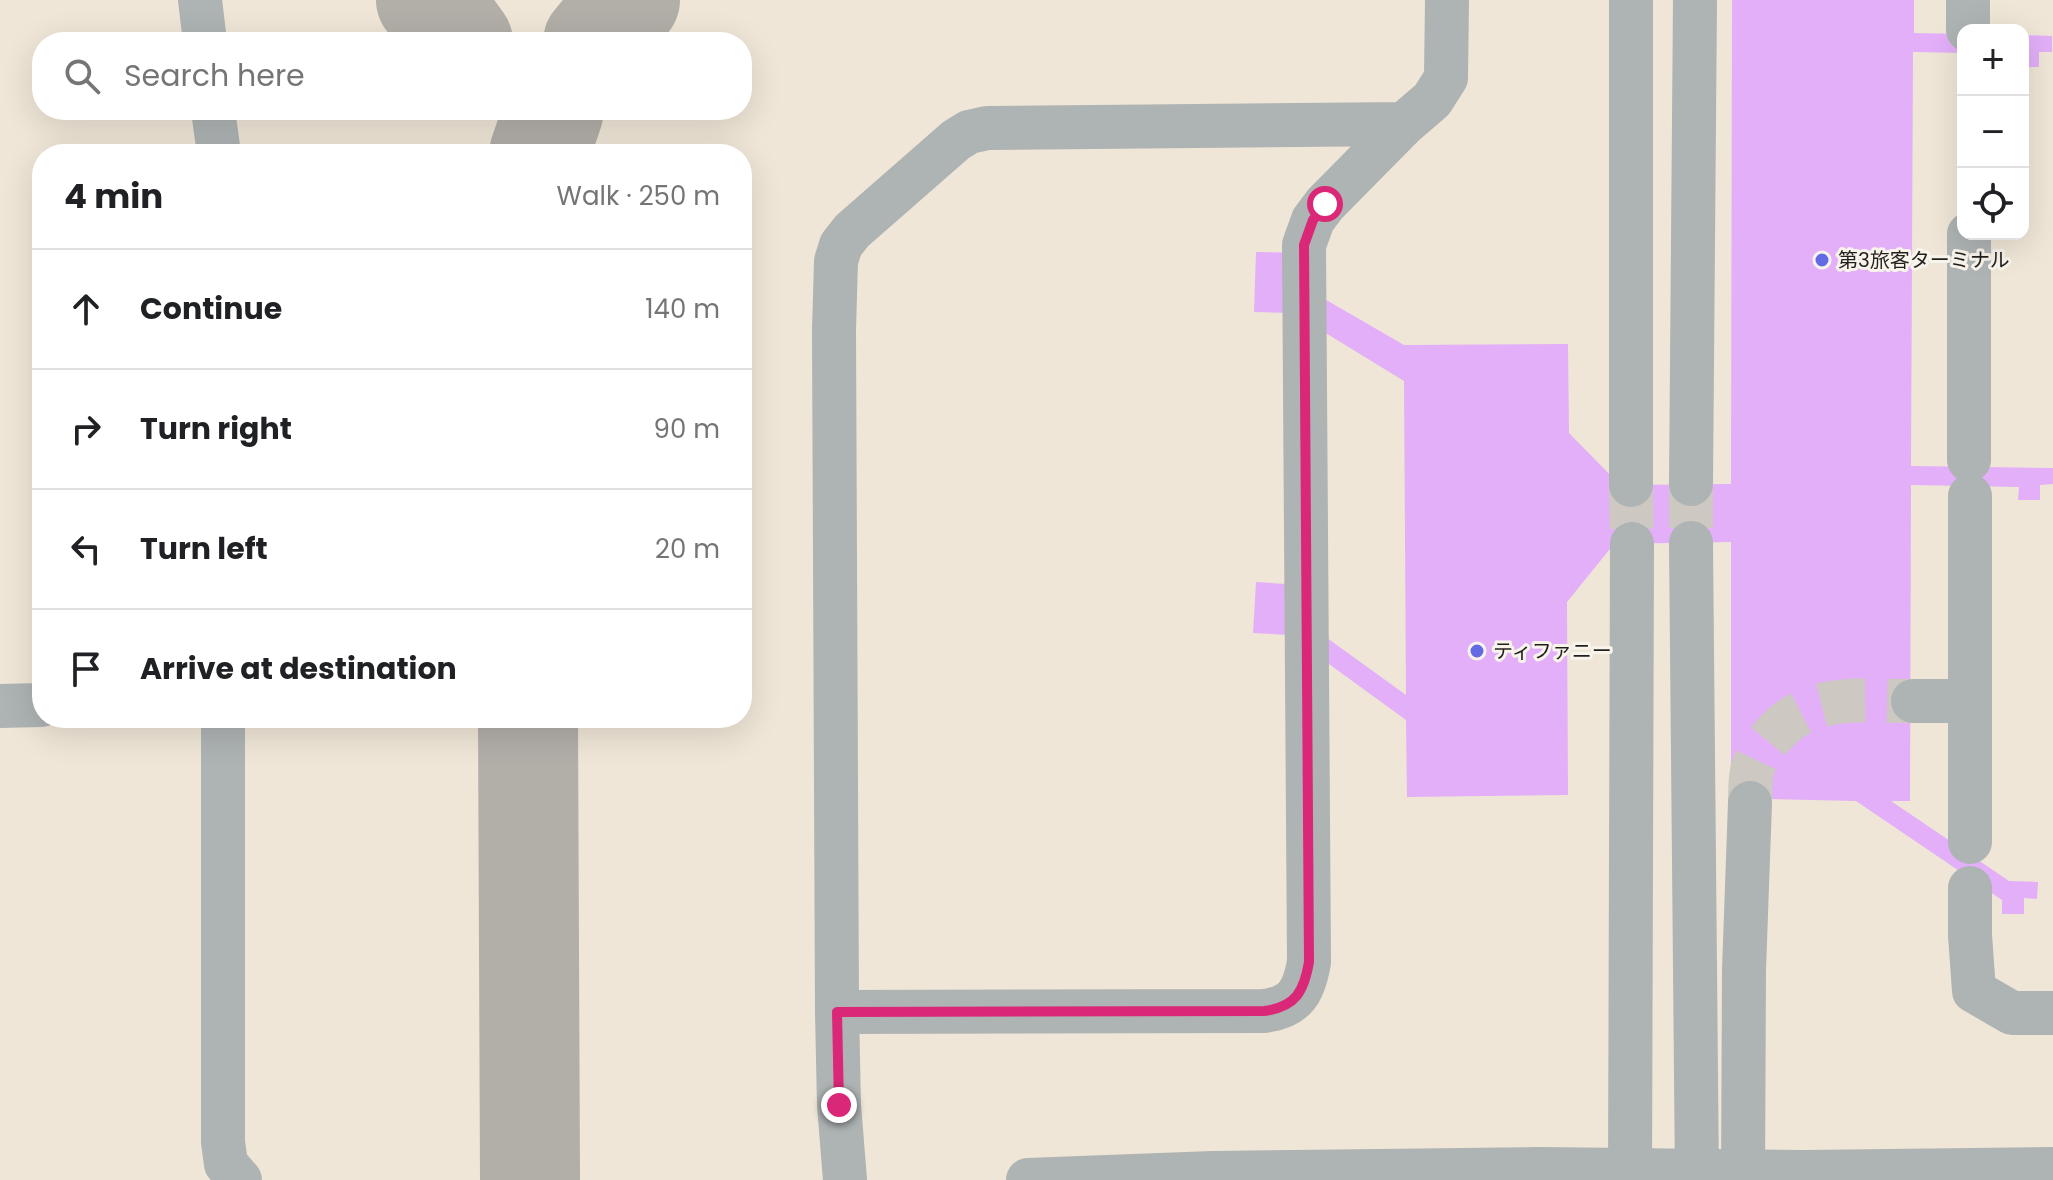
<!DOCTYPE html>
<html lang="en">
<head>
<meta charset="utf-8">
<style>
  body { margin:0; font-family:Poppins,"Noto Sans JP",sans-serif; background:#f2f2f2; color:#202124 }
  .controls { position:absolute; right:24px; top:24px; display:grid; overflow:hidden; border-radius:16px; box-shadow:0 8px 32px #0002 }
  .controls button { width:72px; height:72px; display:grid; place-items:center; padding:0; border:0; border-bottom:2px solid #e0e0e0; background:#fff; color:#202124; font:40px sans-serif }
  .stop { position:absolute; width:24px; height:24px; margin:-18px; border:6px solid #db2777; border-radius:50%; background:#fff }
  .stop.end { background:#db2777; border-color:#fff; box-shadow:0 2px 8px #0008 }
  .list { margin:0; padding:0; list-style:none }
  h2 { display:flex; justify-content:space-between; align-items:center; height:104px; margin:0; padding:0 32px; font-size:34px }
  h2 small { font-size:26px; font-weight:400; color:#757577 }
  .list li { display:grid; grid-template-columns:52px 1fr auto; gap:24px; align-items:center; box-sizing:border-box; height:120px; padding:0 32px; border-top:2px solid #e0e0e0 }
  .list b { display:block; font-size:30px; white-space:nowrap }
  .list em { font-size:26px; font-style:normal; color:#757577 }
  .icon { flex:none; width:44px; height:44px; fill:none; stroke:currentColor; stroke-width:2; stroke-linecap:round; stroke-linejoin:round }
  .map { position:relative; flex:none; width:2053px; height:1180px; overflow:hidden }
  .search { position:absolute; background:#fff; box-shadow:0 8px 32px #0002; left:32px; top:32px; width:720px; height:88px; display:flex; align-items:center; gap:20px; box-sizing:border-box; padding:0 28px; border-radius:32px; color:#757577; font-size:30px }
  .panel { position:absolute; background:#fff; box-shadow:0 8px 32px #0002; left:32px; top:144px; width:720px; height:584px; border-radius:32px }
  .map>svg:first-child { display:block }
</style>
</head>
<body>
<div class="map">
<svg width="2053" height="1180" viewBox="0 0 2053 1180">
  <rect width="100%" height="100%" fill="#f8f3eb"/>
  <path fill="#efe6d7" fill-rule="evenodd" d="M 0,0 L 2053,0 L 2053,1180 L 0,1180 ZM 1963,30 L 2023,30 L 2023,234 L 1963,234 ZM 42,42 L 742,42 L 742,110 L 42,110 ZM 42,154 L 742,154 L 742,718 L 42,718 Z"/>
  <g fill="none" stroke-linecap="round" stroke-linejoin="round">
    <path stroke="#b2aea8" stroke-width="100" d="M 426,0 L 452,27 L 463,42
      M 593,42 L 618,12 L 630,0
      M 539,154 L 554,110
      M 528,718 L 530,1180"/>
  </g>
  <path fill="#e2aff8" d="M 1732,0 L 1914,0 L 1914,33 L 1963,34 L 1963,53 L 1913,52 L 1911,466 L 2053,468 L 2053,484 L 2040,485 L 2040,500 L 2018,500 L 2019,487 L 1911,485 L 1910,801 L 1891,801 L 2009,881 L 2038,882 L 2037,899 L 2024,898 L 2024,914 L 2002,914 L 2002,900 L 1856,801 L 1731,798 L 1731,542 L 1614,544 L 1567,602 L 1568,795 L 1407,797 L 1406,720 L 1289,635 L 1253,633 L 1256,582 L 1301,585 L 1298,617 L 1406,695 L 1404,381 L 1293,313 L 1254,312 L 1256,252 L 1299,253 L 1297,283 L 1404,345 L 1568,344 L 1569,433 L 1620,485 L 1731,484 Z
    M 2023,35 L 2052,36 L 2052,52 L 2039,52 L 2039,67 L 2023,67 Z"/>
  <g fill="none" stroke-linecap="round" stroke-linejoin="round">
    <path stroke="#cdc9c2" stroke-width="44" stroke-dasharray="44 22" stroke-linecap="butt" d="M 1691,484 L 1691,543
      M 1631,485 L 1632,544
      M 1750,803 C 1750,793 1750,781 1752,771 C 1755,760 1762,748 1770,739 C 1807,692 1859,701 1913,701"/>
    <path stroke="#aeb3b3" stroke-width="44" d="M 200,0 L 205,42
      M 1631,0 L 1631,485
      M 1968,0 L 1968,30
      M 213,110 L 219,154
      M 1969,234 L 1969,460
      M 1691,484 L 1695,0
      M 1970,496 L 1970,842
      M 1691,543 L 1697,1180
      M 1913,701 L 1970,701
      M 0,706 L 42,705
      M 223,718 L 223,1142 L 226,1164 L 240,1180
      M 1970,888 L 1970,935 L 1974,991 L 2012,1013 L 2053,1013
      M 837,1012 L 1264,1011 C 1296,1007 1304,991 1309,962 L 1304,245 L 1313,220 L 1325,204 L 1404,124 L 1432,100 L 1446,78 L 1447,0
      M 1803,1172 L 2053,1169
      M 845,1180 L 839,1105 L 837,1012 L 834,330 L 836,261 L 841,245 L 852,231 L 956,140 L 969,132 L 987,128 L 1404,124
      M 1028,1180 L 1213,1173 L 1539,1169
      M 1630,1180 L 1632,544
      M 1743,1180 L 1744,970 L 1750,803"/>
    <path stroke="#aeb3b3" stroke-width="44" d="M 1539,1169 L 1803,1172"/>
  </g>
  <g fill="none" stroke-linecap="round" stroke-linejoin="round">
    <path stroke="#db2777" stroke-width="10" d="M 839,1105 L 837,1012 L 1264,1011 C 1296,1007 1304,991 1309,962 L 1304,245 L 1313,220 L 1325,204"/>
  </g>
  <g fill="#636ae3" stroke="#f8f3eb" stroke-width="3">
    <circle cx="1822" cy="260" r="8"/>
    <circle cx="1477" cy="651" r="8"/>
  </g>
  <g text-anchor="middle" stroke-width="6" stroke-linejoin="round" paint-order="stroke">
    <g font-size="20" fill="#211f1c" stroke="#f8f3eb" text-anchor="start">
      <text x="1838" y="267">第3旅客ターミナル</text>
      <text x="1493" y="658">ティファニー</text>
    </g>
  </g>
</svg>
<div class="controls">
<button>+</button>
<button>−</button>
<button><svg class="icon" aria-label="locate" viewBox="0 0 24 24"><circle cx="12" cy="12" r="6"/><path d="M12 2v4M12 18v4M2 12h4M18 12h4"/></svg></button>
</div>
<div class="stop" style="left:1325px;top:204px"></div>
<div class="stop end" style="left:839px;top:1105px"></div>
<div class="search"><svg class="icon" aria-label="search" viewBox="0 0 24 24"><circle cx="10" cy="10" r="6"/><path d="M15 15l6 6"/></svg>Search here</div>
<section class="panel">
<h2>4 min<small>Walk · 250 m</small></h2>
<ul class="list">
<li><svg class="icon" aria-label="ahead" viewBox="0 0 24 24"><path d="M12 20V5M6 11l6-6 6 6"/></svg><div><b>Continue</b></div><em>140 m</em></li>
<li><svg class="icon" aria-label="right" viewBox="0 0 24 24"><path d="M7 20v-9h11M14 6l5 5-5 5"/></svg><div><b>Turn right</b></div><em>90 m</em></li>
<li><svg class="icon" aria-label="left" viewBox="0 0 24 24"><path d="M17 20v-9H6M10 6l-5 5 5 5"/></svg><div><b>Turn left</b></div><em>20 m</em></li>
<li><svg class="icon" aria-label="arrive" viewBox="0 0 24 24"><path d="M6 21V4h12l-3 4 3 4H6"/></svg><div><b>Arrive at destination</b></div></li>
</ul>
</section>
</div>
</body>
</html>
